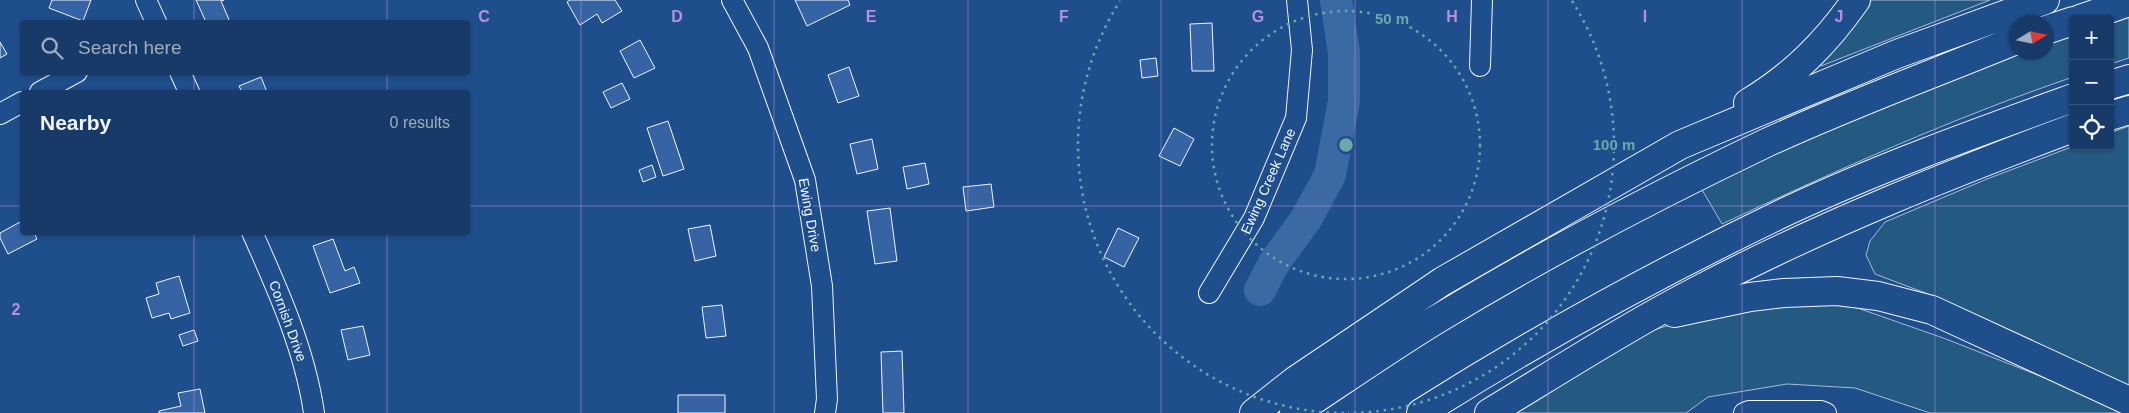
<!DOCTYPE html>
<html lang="en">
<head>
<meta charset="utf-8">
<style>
  body { margin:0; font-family:Arial,sans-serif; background:#20416f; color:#f1f3f6 }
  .controls { position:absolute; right:15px; top:15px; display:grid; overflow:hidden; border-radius:5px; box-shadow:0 1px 4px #0004 }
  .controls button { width:45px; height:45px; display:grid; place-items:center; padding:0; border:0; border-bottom:1px solid #36547d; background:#173a69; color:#f1f3f6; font:25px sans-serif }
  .compass { position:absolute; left:2009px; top:15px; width:45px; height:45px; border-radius:50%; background:#173a69; box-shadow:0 1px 4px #0004; rotate:80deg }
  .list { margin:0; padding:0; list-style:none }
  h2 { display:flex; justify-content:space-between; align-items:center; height:65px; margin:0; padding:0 20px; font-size:21px }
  h2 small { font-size:16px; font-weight:400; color:#9eadc0 }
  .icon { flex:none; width:28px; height:28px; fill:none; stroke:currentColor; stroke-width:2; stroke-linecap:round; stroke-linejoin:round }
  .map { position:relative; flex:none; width:2129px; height:413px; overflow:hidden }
  .search { position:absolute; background:#173a69; box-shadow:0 1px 4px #0004; left:20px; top:20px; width:450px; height:55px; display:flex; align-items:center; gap:12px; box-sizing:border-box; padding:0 18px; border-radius:5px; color:#9eadc0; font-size:19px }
  .panel { position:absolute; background:#173a69; box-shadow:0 1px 4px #0004; left:20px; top:90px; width:450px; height:145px; border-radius:5px }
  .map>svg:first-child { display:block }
</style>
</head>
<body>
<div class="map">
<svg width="2129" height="413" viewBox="0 0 2129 413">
  <rect width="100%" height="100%" fill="#1f4e8c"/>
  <path fill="#245a82" stroke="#a8bbd7" d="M 1870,0 L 1990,0 L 1821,66 L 1821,63 L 1854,26 Z
    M 2129,16 L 2129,58 L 2110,64 L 2110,22 Z
    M 2073,35 L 2073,77 C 1953,118 1837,170 1722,224 L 1701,188 L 1817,135 L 1986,65 L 2023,53 L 2046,52 L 2047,44 Z
    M 2129,126 L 2129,386 L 1936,297 L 1875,274 L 1866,255 L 1870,241 L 1885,222 L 1987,179 L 2074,146 L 2110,146 L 2110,133 Z
    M 1781,302 L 1852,306 L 1946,339 L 2073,389 L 2126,413 L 1930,413 L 1855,388 L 1787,384 L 1708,397 L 1686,413 L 1508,413 L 1651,331 L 1710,312 Z"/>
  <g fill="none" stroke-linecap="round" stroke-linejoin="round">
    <path stroke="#3b69a3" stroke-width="32" d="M 1260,290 L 1274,263 L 1306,219 L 1330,175 L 1344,101 L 1344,53 L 1336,0"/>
  </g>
  <path fill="#3563a3" stroke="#f2f6ff" d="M 52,0 L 91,0 L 83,21 L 49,8 Z
    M 196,0 L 224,0 L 221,1 L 230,22 L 206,22 Z
    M 570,0 L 615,0 L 622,11 L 602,23 L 597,14 L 580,25 L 567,2 Z
    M 795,0 L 848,0 L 850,5 L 807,26 Z
    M 1212,23 L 1214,71 L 1192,71 L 1190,24 Z
    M 640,40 L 655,68 L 634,78 L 620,51 Z
    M 0,42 L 7,54 L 0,58 Z
    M 1156,58 L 1158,76 L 1142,78 L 1140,60 Z
    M 849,67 L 859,96 L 838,103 L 828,75 Z
    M 261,77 L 267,92 L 242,92 L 239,86 Z
    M 622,83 L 630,99 L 611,108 L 603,92 Z
    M 668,121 L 684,169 L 663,176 L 647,128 Z
    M 1174,128 L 1194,139 L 1180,166 L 1159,156 Z
    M 872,139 L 878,169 L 857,174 L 850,144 Z
    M 925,163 L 929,184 L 907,189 L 903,167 Z
    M 652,165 L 656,177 L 643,182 L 639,170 Z
    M 991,184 L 994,207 L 966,211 L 963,187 Z
    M 890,208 L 897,261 L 875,264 L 867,211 Z
    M 22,221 L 22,232 L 34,232 L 37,239 L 8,254 L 0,238 L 0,233 Z
    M 710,225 L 716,256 L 695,261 L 688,229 Z
    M 1118,228 L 1139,238 L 1124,267 L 1104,257 Z
    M 333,239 L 345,271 L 354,267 L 360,283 L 330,293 L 313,246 Z
    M 179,276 L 190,313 L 171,319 L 169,313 L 152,318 L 146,298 L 159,294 L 156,283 Z
    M 722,305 L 726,336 L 706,338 L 702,307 Z
    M 363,326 L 370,355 L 348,360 L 341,330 Z
    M 194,330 L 198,341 L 183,346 L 179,335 Z
    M 902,351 L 904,413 L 883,413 L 881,352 Z
    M 200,389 L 205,413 L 159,413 L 159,411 L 181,406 L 178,393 Z
    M 678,395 L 725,395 L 725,413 L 678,413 Z"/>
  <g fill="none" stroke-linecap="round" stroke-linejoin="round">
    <defs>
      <path id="minor" d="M 146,0 L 156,22
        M 732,0 L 758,48 L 805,180 L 822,286 L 827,399 L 825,413
        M 1480,66 L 1482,0
        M 180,72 L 189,92
        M 40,92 L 77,72
        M 0,114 L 22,102
        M 252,232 C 278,290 305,350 314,413
        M 1209,293 L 1254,218 L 1296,118 L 1302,50 L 1297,0
        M 1744,413 L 1749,411 L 1821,411 L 1826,413"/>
      <path id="highway" d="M 2080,19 L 2129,2
        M 2046,30 L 2073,21
        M 2110,85 L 2129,79
        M 1748,103 C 1793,76 1826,43 1856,0
        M 2110,116 L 2129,110
        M 1674,313 L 1750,297 L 1784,293 L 1837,291 L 1878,296 L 1932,310 L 2129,401
        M 1254,413 L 1296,380 L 1443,281 L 1680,145 L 1897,54 L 2045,0
        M 1294,413 C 1341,382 1387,350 1434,321 C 1541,256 1653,197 1766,143 C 1848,105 1933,74 2016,40
        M 1421,413 C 1538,339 1660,272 1785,212 C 1878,168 1976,133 2073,98
        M 1489,413 C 1560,370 1630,325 1704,287 C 1823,225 1948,175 2073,128"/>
    </defs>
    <use href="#minor" stroke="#f2f6ff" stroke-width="22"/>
    <use href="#highway" stroke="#f2f6ff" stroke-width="30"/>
    <use href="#minor" stroke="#1f4e8c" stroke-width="20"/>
    <use href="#highway" stroke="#1f4e8c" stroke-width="28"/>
  </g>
  <path fill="none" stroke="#b691df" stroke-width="1" stroke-opacity="0.55" d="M 194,0 L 194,22M 387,0 L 387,22M 581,0 L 581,413M 774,0 L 774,413M 968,0 L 968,413M 1161,0 L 1161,413M 1355,0 L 1355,413M 1548,0 L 1548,413M 1742,0 L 1742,413M 1935,0 L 1935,413M 194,72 L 194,92M 387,72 L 387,92M 0,206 L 22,206M 468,206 L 2129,206M 194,232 L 194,413M 387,232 L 387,413"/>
  <g fill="none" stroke="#6aa9a8" stroke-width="2.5" stroke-dasharray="2.5 5">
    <circle cx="1346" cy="145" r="134"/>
    <path d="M1344 413A268 268 0 0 1 1120 1M1572 1A268 268 0 0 1 1348 413"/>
  </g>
  <g text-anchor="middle" stroke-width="4" stroke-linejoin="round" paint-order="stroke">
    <g font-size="14" fill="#f2f6ff" stroke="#1f4e8c">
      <text transform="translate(1268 181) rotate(-66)" y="5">Ewing Creek Lane</text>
      <text transform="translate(810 215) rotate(80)" y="5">Ewing Drive</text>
      <text transform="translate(288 321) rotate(70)" y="5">Cornish Drive</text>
    </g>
  </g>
  <g font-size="16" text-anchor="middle" font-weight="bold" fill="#b691df" stroke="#1f4e8c" stroke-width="4" stroke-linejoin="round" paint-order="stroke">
    <text x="484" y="22">C</text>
    <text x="677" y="22">D</text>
    <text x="871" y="22">E</text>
    <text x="1064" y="22">F</text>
    <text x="1258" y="22">G</text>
    <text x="1452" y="22">H</text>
    <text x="1645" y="22">I</text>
    <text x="1839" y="22">J</text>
    <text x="16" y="315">2</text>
  </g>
  <circle cx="1346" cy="145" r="8" fill="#6aa9a8" stroke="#1f4e8c" stroke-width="2.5"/>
  <g font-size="15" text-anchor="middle" font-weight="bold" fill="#6aa9a8" stroke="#1f4e8c" stroke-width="4" stroke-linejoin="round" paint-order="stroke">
    <text x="1392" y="24">50 m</text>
    <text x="1614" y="150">100 m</text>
  </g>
</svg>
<div class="controls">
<button>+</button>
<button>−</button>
<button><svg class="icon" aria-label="locate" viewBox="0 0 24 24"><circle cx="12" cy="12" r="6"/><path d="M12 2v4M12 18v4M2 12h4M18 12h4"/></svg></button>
</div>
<svg class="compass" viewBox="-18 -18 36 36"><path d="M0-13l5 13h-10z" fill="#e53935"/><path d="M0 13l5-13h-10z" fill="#9eadc0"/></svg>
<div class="search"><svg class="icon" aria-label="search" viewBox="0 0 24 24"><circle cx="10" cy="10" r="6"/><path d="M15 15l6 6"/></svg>Search here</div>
<section class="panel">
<h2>Nearby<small>0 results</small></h2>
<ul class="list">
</ul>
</section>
</div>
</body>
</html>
